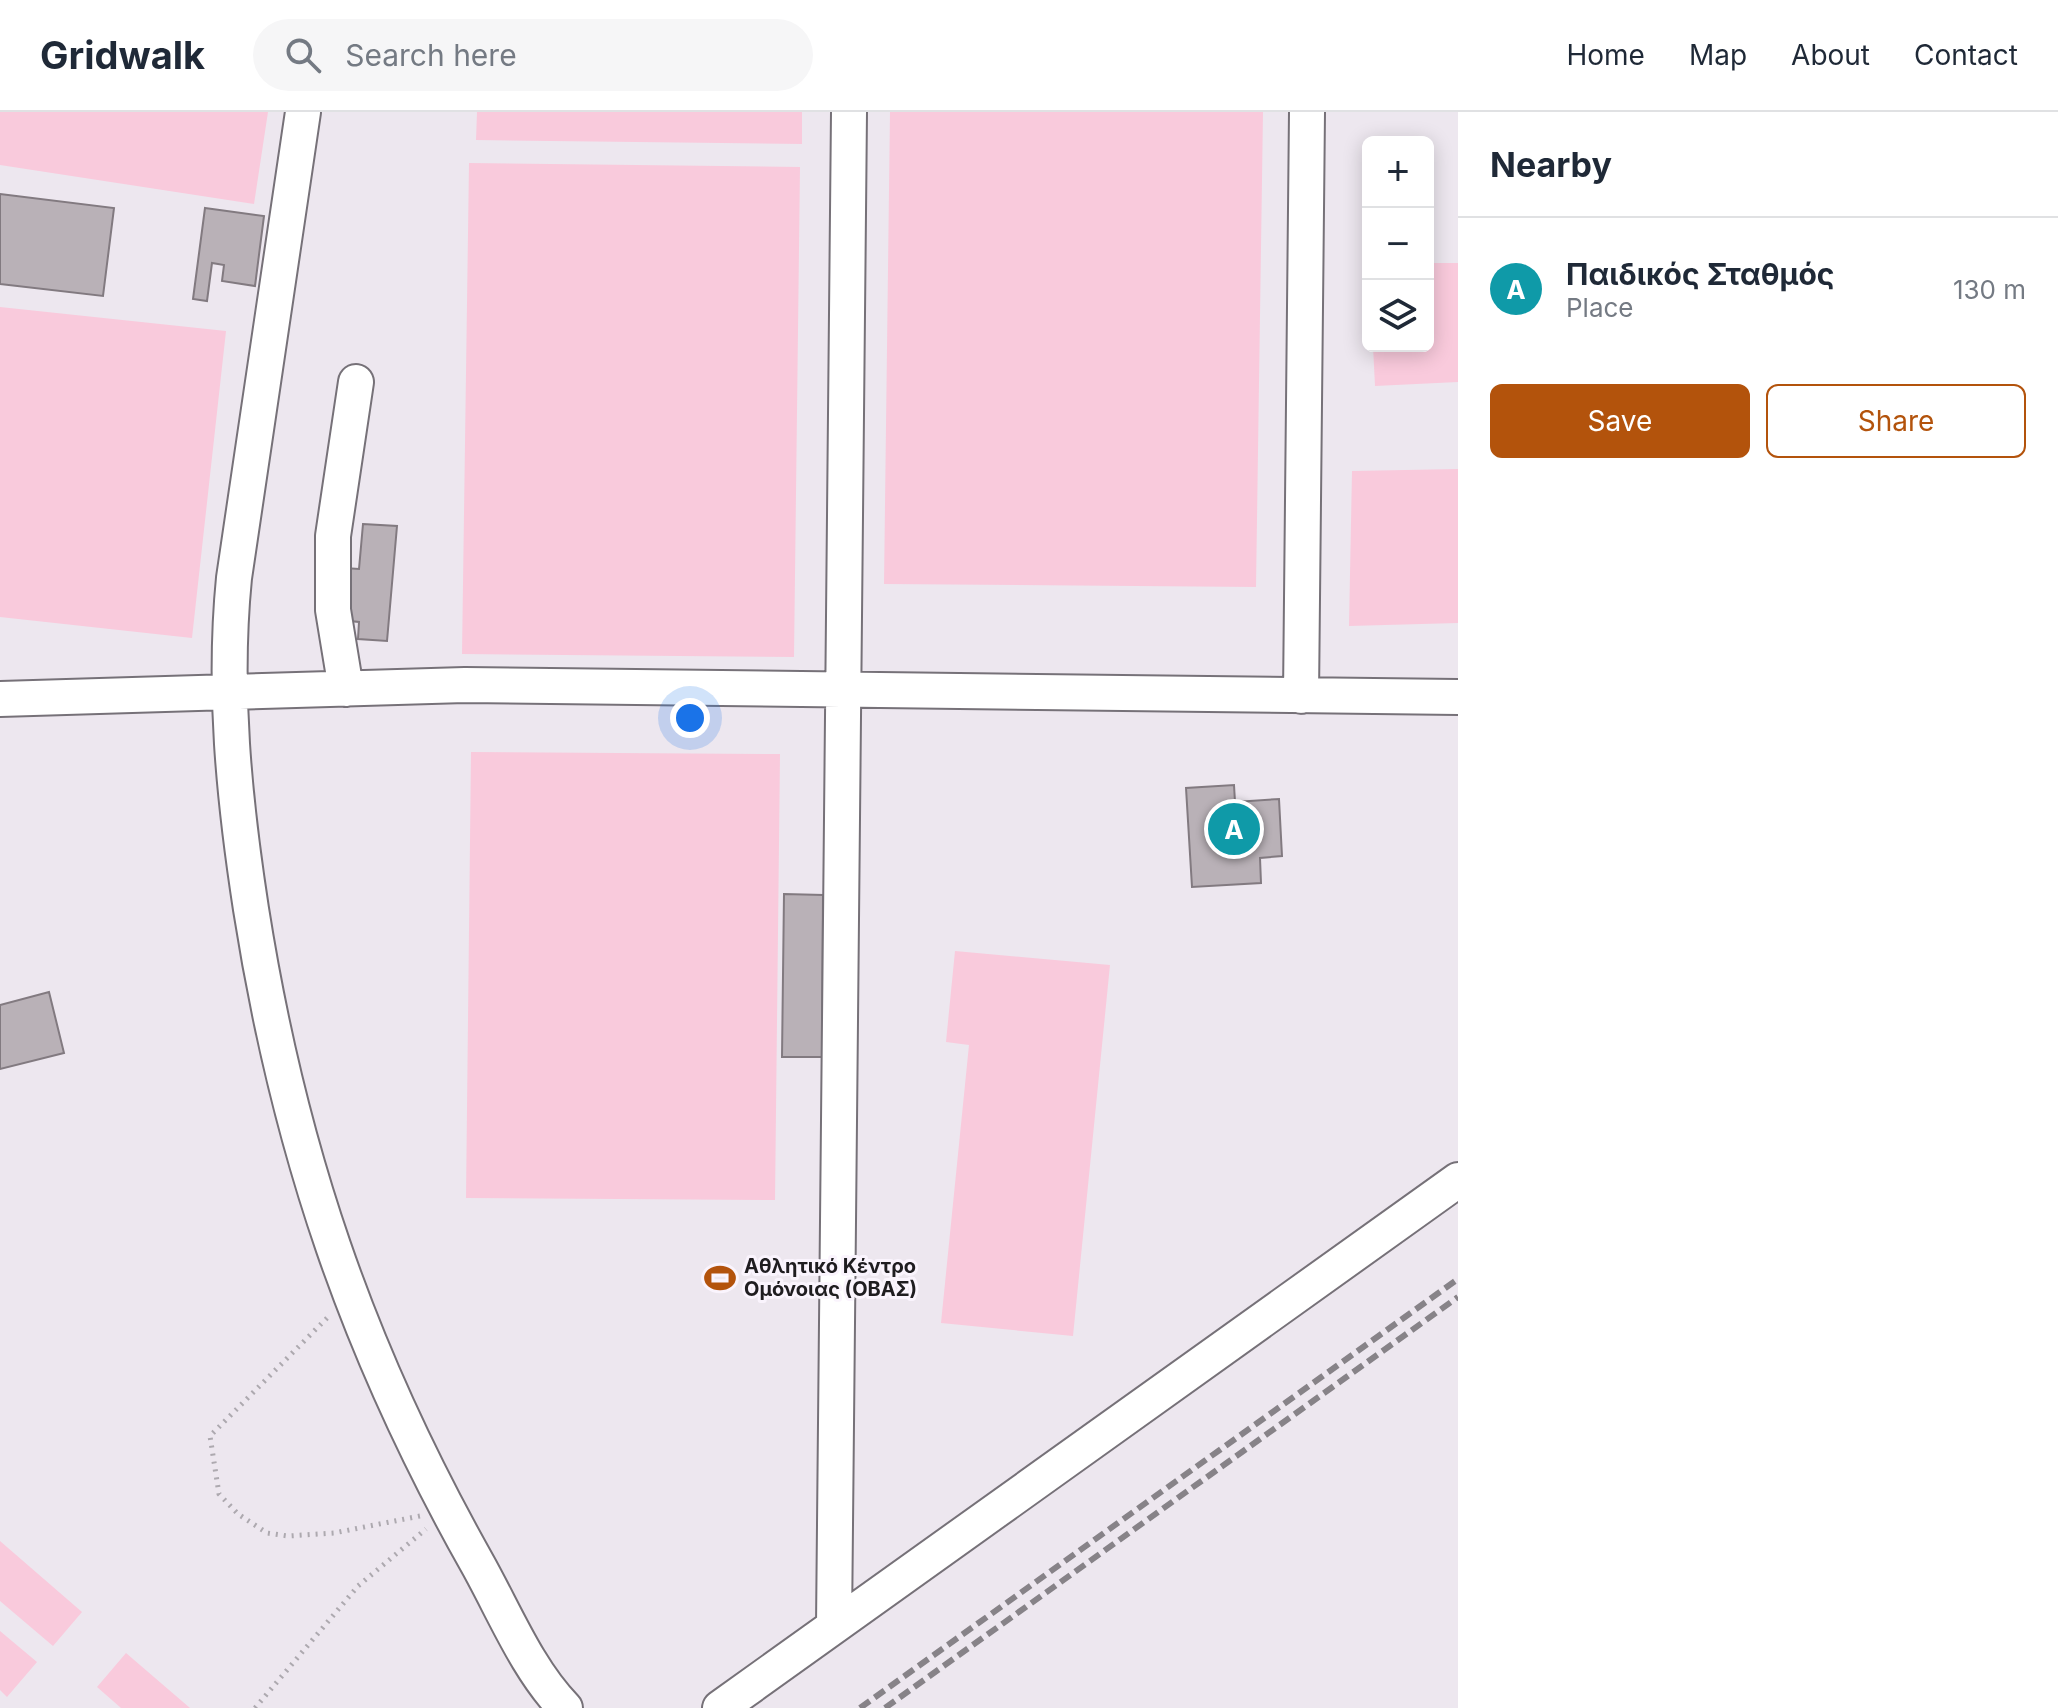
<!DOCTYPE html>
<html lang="en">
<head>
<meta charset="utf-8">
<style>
  body { margin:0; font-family:Inter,sans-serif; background:#f6f6f7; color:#1f2937 }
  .controls { position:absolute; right:24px; top:24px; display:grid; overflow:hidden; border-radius:12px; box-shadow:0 4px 20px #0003 }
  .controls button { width:72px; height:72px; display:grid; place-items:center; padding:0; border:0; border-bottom:2px solid #e0e1e3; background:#fff; color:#1f2937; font:40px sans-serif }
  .you { position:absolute; left:690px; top:606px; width:28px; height:28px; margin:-20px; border:6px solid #fff; border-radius:50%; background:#1a73e8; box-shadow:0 0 0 12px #1a73e833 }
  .badge { display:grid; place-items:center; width:52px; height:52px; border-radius:50%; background:#b3530c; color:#fff; font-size:26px; font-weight:700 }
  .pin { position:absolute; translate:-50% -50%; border:4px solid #fff; box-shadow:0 2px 8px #0006 }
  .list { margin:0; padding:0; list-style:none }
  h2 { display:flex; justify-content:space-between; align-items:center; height:104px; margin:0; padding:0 32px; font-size:34px }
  h2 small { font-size:26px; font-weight:400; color:#747a83 }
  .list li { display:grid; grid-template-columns:52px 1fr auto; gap:24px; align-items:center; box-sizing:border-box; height:144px; padding:0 32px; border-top:2px solid #e0e1e3 }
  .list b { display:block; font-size:30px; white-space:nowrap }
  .list p { margin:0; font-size:26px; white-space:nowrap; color:#747a83 }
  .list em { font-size:26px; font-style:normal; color:#747a83 }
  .actions { display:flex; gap:16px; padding:24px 32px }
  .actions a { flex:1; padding:18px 0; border:2px solid #b3530c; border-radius:12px; text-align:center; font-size:28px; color:#b3530c }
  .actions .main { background:#b3530c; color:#fff }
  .icon { flex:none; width:44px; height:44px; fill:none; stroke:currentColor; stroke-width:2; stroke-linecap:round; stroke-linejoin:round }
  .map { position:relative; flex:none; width:1458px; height:1596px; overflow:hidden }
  header { display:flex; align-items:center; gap:48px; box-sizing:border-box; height:112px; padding:0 40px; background:#fff; border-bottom:2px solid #e0e1e3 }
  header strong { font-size:38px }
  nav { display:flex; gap:44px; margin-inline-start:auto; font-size:28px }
  .search { width:560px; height:72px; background:#f6f6f7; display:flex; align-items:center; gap:20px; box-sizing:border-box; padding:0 28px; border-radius:44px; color:#747a83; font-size:30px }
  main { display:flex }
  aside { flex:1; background:#fff }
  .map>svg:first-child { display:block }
</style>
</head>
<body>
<header>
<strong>Gridwalk</strong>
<div class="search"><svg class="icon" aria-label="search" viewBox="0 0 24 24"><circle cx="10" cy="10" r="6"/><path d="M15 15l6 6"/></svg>Search here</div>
<nav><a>Home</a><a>Map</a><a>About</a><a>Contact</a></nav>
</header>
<main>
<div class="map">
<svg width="1458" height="1596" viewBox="0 0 1458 1596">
  <rect width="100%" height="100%" fill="#ede7ef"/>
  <path fill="#f9cadc" d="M 0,0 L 268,0 L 254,92 L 0,53 Z
    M 477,0 L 802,0 L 802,32 L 476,28 Z
    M 890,0 L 1263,0 L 1256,475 L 884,472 Z
    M 469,51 L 800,55 L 794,545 L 462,542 Z
    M 1428,151 L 1458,151 L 1458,270 L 1375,274 L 1373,234 L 1428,234 Z
    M 0,195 L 226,219 L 192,526 L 0,505 Z
    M 1458,357 L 1458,511 L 1349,514 L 1352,359 Z
    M 471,640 L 780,642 L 775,1088 L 466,1086 Z
    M 955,839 L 1110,853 L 1073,1224 L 941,1211 L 969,933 L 946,930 Z
    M 0,1429 L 82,1500 L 53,1534 L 0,1489 Z
    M 0,1519 L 37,1550 L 7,1585 L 0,1578 Z
    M 126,1541 L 190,1596 L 121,1596 L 97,1575 Z"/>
  <path fill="#b9b1b7" stroke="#827a80" stroke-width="2" d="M 0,82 L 114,96 L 103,184 L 0,172 Z
    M 205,96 L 264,104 L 255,174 L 222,169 L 224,153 L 212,151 L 207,189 L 193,187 Z
    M 363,412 L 397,414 L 387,529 L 358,527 L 359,510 L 340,508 L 345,456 L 359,457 Z
    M 1234,673 L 1235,690 L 1279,687 L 1282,744 L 1260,746 L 1261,771 L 1192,775 L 1186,676 Z
    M 784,782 L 823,783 L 822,945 L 782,945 Z
    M 49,880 L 64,941 L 0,957 L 0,893 Z"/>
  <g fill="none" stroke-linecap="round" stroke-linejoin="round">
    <defs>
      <path id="minor" d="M 303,0 L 234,466 C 223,577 234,687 251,797 C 289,1038 357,1238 477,1451 C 504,1499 527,1557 565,1596
        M 346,577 L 333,498 L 333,424 L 356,270
        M 1301,584 L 1307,0
        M 0,587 L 465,573 L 1458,585
        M 834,1514 L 849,0
        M 720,1596 L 1458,1068"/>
    </defs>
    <use href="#minor" stroke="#767178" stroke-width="38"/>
    <path stroke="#ada9af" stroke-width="5" stroke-dasharray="2 6" stroke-linecap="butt" d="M 327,1206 L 210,1324 L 219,1382 L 238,1402 L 267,1421 L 288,1424 L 334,1421 L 420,1404
      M 255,1596 L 358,1474 L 426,1417"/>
    <use href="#minor" stroke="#fff" stroke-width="34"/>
    <path stroke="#878388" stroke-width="6" stroke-dasharray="12 6" stroke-linecap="butt" d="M 860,1596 L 1458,1167
      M 885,1596 L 1458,1185"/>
  </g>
  <defs>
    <symbol id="stadium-bare" viewBox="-9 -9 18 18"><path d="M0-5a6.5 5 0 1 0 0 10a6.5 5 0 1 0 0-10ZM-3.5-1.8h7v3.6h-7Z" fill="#b3530c" stroke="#faf4fd" stroke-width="2.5" paint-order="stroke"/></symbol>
  </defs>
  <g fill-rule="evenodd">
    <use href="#stadium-bare" x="698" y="1144" width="44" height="44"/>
  </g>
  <g text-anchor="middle" stroke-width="6" stroke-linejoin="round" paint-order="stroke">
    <g font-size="20" font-weight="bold" fill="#1f1d20" stroke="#faf4fd" text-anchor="start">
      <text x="744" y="1161">Αθλητικό Κέντρο<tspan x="744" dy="23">Ομόνοιας (ΟΒΑΣ)</tspan></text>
    </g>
  </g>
</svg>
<div class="controls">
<button>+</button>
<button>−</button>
<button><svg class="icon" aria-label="layers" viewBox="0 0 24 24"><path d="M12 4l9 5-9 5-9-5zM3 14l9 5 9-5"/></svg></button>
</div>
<div class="you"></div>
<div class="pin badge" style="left:1234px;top:717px;background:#0f9aa8">A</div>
</div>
<aside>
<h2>Nearby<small></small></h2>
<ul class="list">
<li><span class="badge" style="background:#0f9aa8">A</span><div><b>Παιδικός Σταθμός</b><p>Place</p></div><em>130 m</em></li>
</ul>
<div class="actions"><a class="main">Save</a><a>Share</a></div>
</aside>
</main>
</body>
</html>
